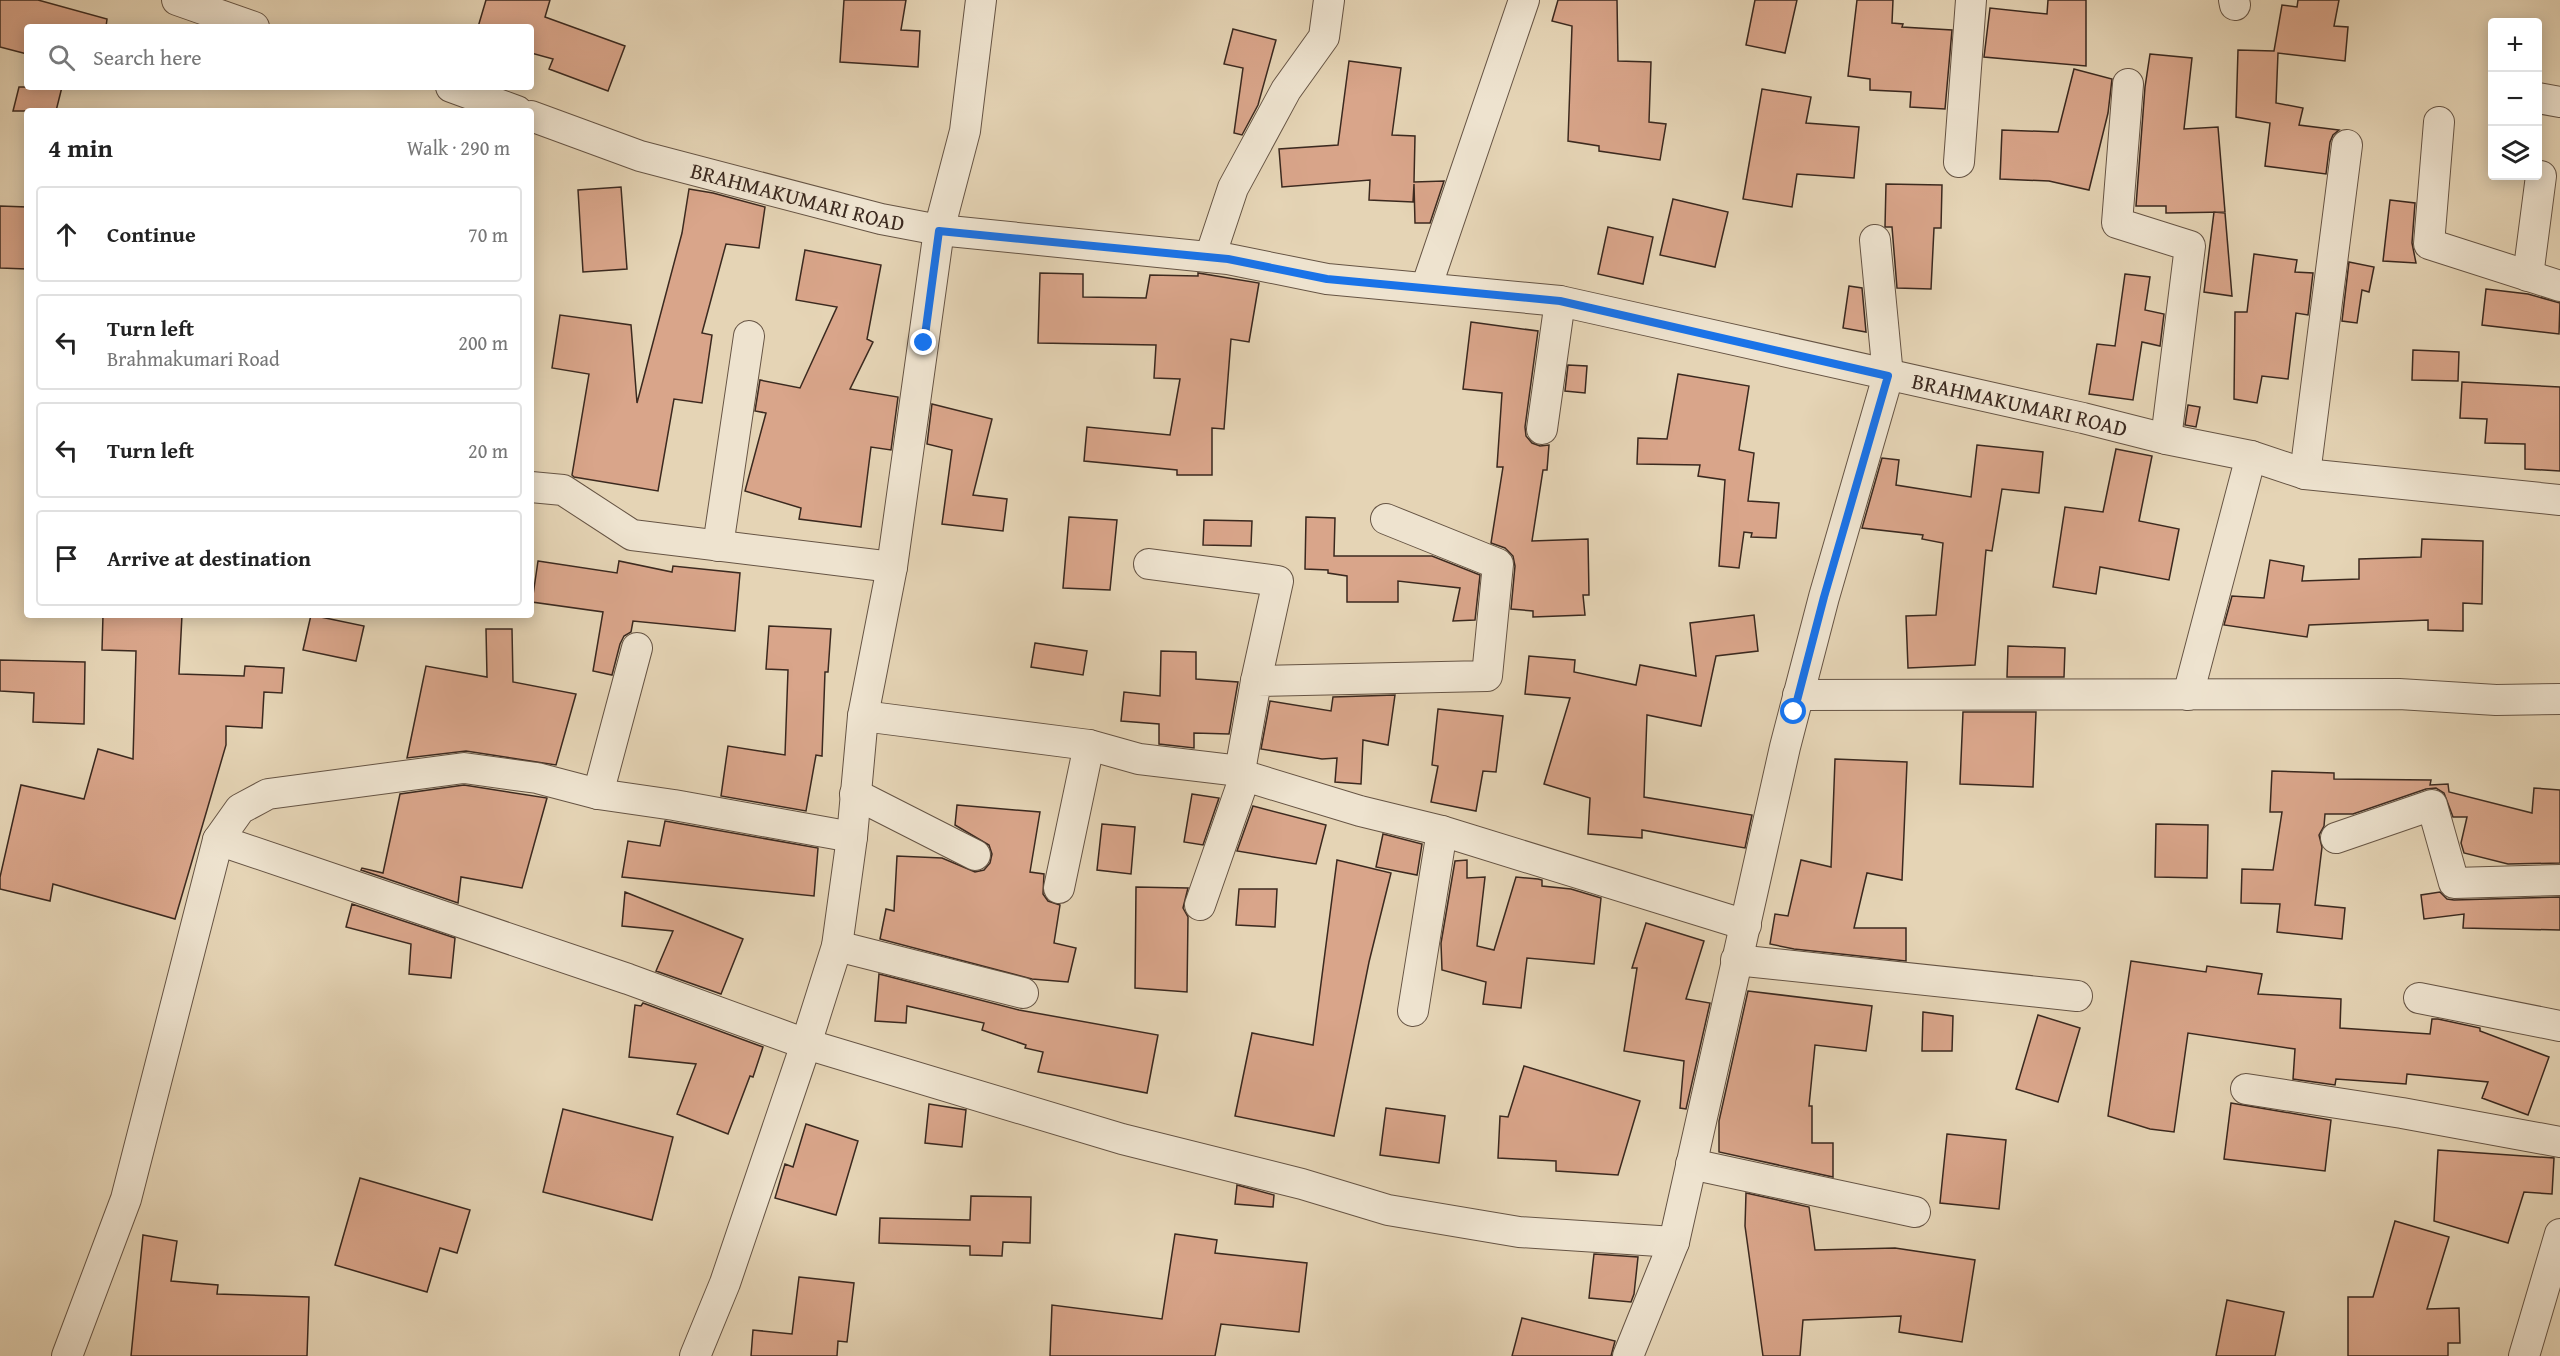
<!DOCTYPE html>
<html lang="en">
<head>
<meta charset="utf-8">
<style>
  body { margin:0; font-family:"Gentium Book Plus",serif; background:#f6f6f6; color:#222 }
  .controls { position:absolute; right:18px; top:18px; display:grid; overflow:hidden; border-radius:6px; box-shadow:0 3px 15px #0003 }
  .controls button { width:54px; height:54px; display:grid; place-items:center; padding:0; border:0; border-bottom:2px solid #e0e0e0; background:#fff; color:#222; font:30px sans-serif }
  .stop { position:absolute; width:18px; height:18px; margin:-14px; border:4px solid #1a73e8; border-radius:50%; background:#fff }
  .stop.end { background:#1a73e8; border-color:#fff; box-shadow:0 2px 6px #0008 }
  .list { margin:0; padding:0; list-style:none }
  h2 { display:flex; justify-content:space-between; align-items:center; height:78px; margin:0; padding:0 24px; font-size:26px }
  h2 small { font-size:20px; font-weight:400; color:#767676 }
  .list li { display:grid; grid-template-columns:39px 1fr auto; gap:18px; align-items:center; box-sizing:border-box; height:96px; margin:0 12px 12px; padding:0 12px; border:2px solid #e0e0e0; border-radius:6px }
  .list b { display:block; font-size:22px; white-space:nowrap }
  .list p { margin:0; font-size:20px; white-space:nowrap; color:#767676 }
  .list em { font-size:20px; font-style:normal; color:#767676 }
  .icon { flex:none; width:33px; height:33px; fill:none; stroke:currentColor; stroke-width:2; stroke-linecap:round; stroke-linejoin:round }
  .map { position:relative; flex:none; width:2560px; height:1356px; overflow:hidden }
  .search { position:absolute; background:#fff; box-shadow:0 3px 15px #0003; left:24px; top:24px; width:510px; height:66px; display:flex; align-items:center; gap:15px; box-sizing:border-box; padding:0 21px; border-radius:6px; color:#767676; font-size:22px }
  .panel { position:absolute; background:#fff; box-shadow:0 3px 15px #0003; left:24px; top:108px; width:510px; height:510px; border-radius:6px }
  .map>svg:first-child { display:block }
</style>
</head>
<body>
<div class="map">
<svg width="2560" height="1356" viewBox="0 0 2560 1356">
  <rect width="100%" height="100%" fill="#e5d4b5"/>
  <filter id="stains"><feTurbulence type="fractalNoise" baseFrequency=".00333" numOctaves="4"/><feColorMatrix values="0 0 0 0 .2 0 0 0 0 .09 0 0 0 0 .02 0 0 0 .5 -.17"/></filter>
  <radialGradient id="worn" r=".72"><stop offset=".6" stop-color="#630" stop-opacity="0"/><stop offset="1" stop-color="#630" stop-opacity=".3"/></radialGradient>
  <path fill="#d9a58a" stroke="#3b291f" stroke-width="1.5" d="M 0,0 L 38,0 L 107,19 L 106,27 L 27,27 L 27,54 L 0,47 Z
    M 486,0 L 550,0 L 545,17 L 625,46 L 608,91 L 549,69 L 553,59 L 531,53 L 531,27 L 478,27 Z
    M 844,0 L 906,0 L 901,30 L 920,31 L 918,67 L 840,62 Z
    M 1558,0 L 1617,0 L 1618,61 L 1651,62 L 1649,122 L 1666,124 L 1660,160 L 1599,151 L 1599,146 L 1568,141 L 1572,26 L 1552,21 Z
    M 1755,0 L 1797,0 L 1785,53 L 1746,45 Z
    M 1857,0 L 1893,0 L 1892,23 L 1903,24 L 1902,27 L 1952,30 L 1945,109 L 1910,107 L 1911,92 L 1870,90 L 1870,79 L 1848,76 Z
    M 2048,0 L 2086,0 L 2086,66 L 1984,57 L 1990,8 L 2047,14 Z
    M 2298,0 L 2339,0 L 2334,26 L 2348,27 L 2345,61 L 2278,53 L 2276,103 L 2303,108 L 2299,125 L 2339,130 L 2333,135 L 2330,142 L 2326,174 L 2265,166 L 2270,123 L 2236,117 L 2238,50 L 2274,51 L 2282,5 L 2297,7 Z
    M 1233,29 L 1276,40 L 1258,105 L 1242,135 L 1234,133 L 1243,68 L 1224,64 Z
    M 2150,54 L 2192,58 L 2184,129 L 2218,127 L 2225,212 L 2166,213 L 2166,206 L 2136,206 L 2145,87 Z
    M 1349,61 L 1401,68 L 1392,135 L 1415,136 L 1414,182 L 1444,181 L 1430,223 L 1415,223 L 1414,184 L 1413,202 L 1369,200 L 1370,180 L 1282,187 L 1279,149 L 1338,145 Z
    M 2074,69 L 2112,79 L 2108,113 L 2089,190 L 2049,181 L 2000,179 L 2002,130 L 2058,132 Z
    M 19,87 L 62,87 L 56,111 L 13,111 Z
    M 1762,89 L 1811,97 L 1806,123 L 1859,127 L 1854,178 L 1797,174 L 1792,207 L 1743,199 Z
    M 1886,184 L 1942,185 L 1941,228 L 1934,228 L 1931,289 L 1897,288 L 1892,227 L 1885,227 Z
    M 621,187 L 627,269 L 583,272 L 578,190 Z
    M 689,189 L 713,193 L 765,207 L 759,248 L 726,244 L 702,333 L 712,335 L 702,403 L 674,399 L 658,491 L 574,477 L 572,475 L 589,374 L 552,368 L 560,315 L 631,325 L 637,403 L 682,233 Z
    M 1673,199 L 1728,212 L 1715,267 L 1660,255 Z
    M 2390,200 L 2415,203 L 2412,243 L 2416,263 L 2383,261 Z
    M 0,206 L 27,207 L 27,269 L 0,268 Z
    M 2214,212 L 2225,213 L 2232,296 L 2204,292 Z
    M 1608,227 L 1653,237 L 1643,284 L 1598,274 Z
    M 805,250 L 881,265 L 867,339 L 873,342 L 850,389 L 898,397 L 891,450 L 871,447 L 861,527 L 799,519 L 801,508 L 745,491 L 766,413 L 755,411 L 760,380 L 800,388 L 837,307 L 796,300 Z
    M 2254,254 L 2297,260 L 2295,272 L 2313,273 L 2308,315 L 2296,313 L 2288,379 L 2262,376 L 2257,403 L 2234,399 L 2235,312 L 2247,312 Z
    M 2349,262 L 2374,267 L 2369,292 L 2362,290 L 2357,323 L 2342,321 Z
    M 1040,273 L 1083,274 L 1083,297 L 1146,298 L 1150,275 L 1198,276 L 1198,273 L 1259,283 L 1249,342 L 1231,339 L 1224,429 L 1212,428 L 1212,475 L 1177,475 L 1177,470 L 1084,461 L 1087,427 L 1170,435 L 1180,379 L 1154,378 L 1156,345 L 1038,343 Z
    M 2125,274 L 2150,277 L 2145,310 L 2164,314 L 2160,346 L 2142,342 L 2133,400 L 2089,394 L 2097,344 L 2115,346 Z
    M 1849,286 L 1862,288 L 1866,332 L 1843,328 Z
    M 2486,289 L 2528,294 L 2560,303 L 2559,334 L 2482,325 Z
    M 1471,322 L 1538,331 L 1525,427 L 1526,436 L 1532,443 L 1540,446 L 1549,445 L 1547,470 L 1543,470 L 1532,541 L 1588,539 L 1589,595 L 1583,595 L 1585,615 L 1533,617 L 1533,611 L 1511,609 L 1515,566 L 1513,556 L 1505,548 L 1491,543 L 1503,467 L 1497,467 L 1502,393 L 1463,389 Z
    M 2413,350 L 2459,352 L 2458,381 L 2412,380 Z
    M 1568,365 L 1587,366 L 1585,393 L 1565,391 Z
    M 1678,374 L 1749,386 L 1739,450 L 1754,453 L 1748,501 L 1779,503 L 1776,538 L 1751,537 L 1752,533 L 1744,532 L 1739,568 L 1719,566 L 1725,480 L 1698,476 L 1700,465 L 1637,464 L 1638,438 L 1667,439 Z
    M 2462,382 L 2560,387 L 2560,471 L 2525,469 L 2525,444 L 2485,443 L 2487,419 L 2460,418 Z
    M 932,404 L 992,419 L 973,495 L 1007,499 L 1003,531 L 942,524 L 952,450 L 927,444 Z
    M 2188,405 L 2200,407 L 2196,427 L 2185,425 Z
    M 1977,445 L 2043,452 L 2039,493 L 2002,489 L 1992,551 L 1986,550 L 1975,665 L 1908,668 L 1906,616 L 1936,615 L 1943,543 L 1922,539 L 1923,535 L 1862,528 L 1882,458 L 1899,460 L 1896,485 L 1971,497 Z
    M 2116,449 L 2152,456 L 2139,521 L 2179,529 L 2169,580 L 2100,567 L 2096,594 L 2053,587 L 2065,507 L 2103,512 Z
    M 1069,517 L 1117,520 L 1110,590 L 1063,588 Z
    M 1306,517 L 1335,518 L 1334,556 L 1432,556 L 1480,575 L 1475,620 L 1453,621 L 1460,588 L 1398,581 L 1398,602 L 1347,602 L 1347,576 L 1328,573 L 1328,570 L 1305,569 Z
    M 1204,520 L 1252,521 L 1251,546 L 1203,545 Z
    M 2422,539 L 2483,541 L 2482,604 L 2463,603 L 2463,631 L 2428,630 L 2428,620 L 2309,625 L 2307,637 L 2224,625 L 2232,596 L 2264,598 L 2270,560 L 2304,566 L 2302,581 L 2359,579 L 2359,559 L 2421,557 Z
    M 538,561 L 617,573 L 619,561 L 672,572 L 673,566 L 740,573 L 735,631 L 633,621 L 631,632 L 624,636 L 620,644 L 612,675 L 593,671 L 603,612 L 532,602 Z
    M 103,615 L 182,615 L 179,674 L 244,676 L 245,666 L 284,668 L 282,693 L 264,692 L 262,728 L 226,726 L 226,745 L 175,919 L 53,884 L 50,901 L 0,889 L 0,877 L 21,785 L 84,799 L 98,749 L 133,759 L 136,651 L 102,650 Z
    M 311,615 L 364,626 L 356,661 L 303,650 Z
    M 1754,615 L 1758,651 L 1716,656 L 1701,726 L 1647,715 L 1644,797 L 1752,815 L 1745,848 L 1642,830 L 1642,838 L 1588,834 L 1590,798 L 1544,784 L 1570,698 L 1525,694 L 1529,656 L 1575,660 L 1574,672 L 1636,685 L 1640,665 L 1696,676 L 1690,623 Z
    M 769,626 L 831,629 L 828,672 L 825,672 L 822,756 L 816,755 L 806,811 L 721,796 L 728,746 L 785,755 L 788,670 L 766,669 Z
    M 486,629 L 512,629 L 513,682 L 576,694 L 556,765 L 466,751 L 407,758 L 426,666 L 487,677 Z
    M 1035,643 L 1087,651 L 1083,675 L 1031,667 Z
    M 2008,646 L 2065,648 L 2064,677 L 2007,677 Z
    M 1161,651 L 1196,652 L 1196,679 L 1238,682 L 1229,734 L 1194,733 L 1194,748 L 1159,744 L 1159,724 L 1121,721 L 1124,692 L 1160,696 Z
    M 0,660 L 85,662 L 84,724 L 33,722 L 34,693 L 0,691 Z
    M 1395,695 L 1388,745 L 1363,740 L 1361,784 L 1335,782 L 1337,758 L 1322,759 L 1261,749 L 1270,701 L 1331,711 L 1333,697 Z
    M 1438,709 L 1503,716 L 1496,772 L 1483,771 L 1476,811 L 1431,802 L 1438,766 L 1432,765 Z
    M 1963,712 L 2036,712 L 2033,787 L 1960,784 Z
    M 1835,759 L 1907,762 L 1902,880 L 1867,873 L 1854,928 L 1906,928 L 1906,961 L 1794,949 L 1770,944 L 1775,914 L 1788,916 L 1801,860 L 1831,867 Z
    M 2272,771 L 2334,773 L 2334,779 L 2431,780 L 2430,785 L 2448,784 L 2449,792 L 2532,813 L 2534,788 L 2560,790 L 2560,863 L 2508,864 L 2464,853 L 2461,843 L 2467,817 L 2453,817 L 2444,793 L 2436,788 L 2426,789 L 2353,814 L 2325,814 L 2324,826 L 2319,835 L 2322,847 L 2315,905 L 2345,908 L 2342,939 L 2277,932 L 2280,904 L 2241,903 L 2242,869 L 2273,870 L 2282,812 L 2270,812 Z
    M 464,785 L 547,798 L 522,888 L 461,877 L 458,903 L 361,870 L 362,868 L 383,873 L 400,794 Z
    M 1192,794 L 1219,798 L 1203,845 L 1184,842 Z
    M 957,805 L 1040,812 L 1030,872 L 1044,874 L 1043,894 L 1048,901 L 1060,905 L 1054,943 L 1076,948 L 1068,982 L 1032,979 L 880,939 L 886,909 L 894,911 L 897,856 L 942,858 L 975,872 L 984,870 L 990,863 L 992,854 L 989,845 L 955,825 Z
    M 1253,806 L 1326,825 L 1316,864 L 1237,851 Z
    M 665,821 L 818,848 L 814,896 L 622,877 L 628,841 L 660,846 Z
    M 1102,824 L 1135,827 L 1131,874 L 1097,870 Z
    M 2156,824 L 2208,825 L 2207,878 L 2155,877 Z
    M 1383,834 L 1422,844 L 1417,875 L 1376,867 Z
    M 1337,860 L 1391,873 L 1369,962 L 1334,1136 L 1235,1116 L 1252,1033 L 1313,1045 Z
    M 1467,860 L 1467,878 L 1485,877 L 1477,946 L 1494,950 L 1516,877 L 1538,879 L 1542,880 L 1542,886 L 1571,889 L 1601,898 L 1594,964 L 1527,958 L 1521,1008 L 1483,1004 L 1486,982 L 1442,970 L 1441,943 L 1455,861 Z
    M 1136,887 L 1188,888 L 1183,908 L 1188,917 L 1187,992 L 1135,988 Z
    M 1239,889 L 1277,889 L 1275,927 L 1236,925 Z
    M 625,892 L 743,939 L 721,994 L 656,971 L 673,931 L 622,926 Z
    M 2440,892 L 2447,899 L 2454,900 L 2560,897 L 2560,930 L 2463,928 L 2464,914 L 2424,919 L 2421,895 Z
    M 352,904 L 455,938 L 451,978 L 409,974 L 411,944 L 346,927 Z
    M 1646,923 L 1704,941 L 1686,999 L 1710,1003 L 1686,1109 L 1680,1108 L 1684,1061 L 1624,1051 L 1637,968 L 1632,968 Z
    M 2131,961 L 2206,972 L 2207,966 L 2262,974 L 2258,994 L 2341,999 L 2340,1028 L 2430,1034 L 2432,1019 L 2438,1019 L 2480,1028 L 2480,1031 L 2549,1057 L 2528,1115 L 2482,1098 L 2488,1082 L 2407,1074 L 2406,1084 L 2336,1079 L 2335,1085 L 2293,1079 L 2295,1049 L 2188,1033 L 2174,1132 L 2150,1129 L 2108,1116 Z
    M 879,974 L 1019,1010 L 1158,1035 L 1147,1093 L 1038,1072 L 1043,1052 L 1025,1048 L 1026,1045 L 982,1030 L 984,1023 L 907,1006 L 906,1023 L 875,1021 Z
    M 1748,991 L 1872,1006 L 1866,1051 L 1815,1045 L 1809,1106 L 1812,1106 L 1812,1143 L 1833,1143 L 1833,1177 L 1719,1152 L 1719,1121 Z
    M 643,1003 L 763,1047 L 753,1077 L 750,1076 L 728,1134 L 677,1114 L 696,1064 L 629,1057 L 635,1005 L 641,1006 Z
    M 1923,1012 L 1953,1016 L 1952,1051 L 1922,1051 Z
    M 2038,1015 L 2080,1028 L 2058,1102 L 2016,1089 Z
    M 1524,1066 L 1640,1101 L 1618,1175 L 1556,1171 L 1556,1161 L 1498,1158 L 1500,1116 L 1508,1117 Z
    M 2231,1103 L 2331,1120 L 2325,1171 L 2224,1159 Z
    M 929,1104 L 966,1110 L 962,1147 L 925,1143 Z
    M 1386,1108 L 1445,1116 L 1439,1163 L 1380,1155 Z
    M 563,1109 L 673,1137 L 652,1220 L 543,1192 Z
    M 806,1124 L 858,1141 L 836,1215 L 775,1198 L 785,1164 L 793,1167 Z
    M 1947,1134 L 2006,1140 L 1999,1209 L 1940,1203 Z
    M 2438,1150 L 2554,1158 L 2552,1194 L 2524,1192 L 2508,1243 L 2434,1221 Z
    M 360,1178 L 470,1210 L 457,1253 L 440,1248 L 427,1292 L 335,1265 Z
    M 1237,1185 L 1274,1195 L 1273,1207 L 1235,1204 Z
    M 1746,1193 L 1809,1207 L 1815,1250 L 1895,1248 L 1975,1260 L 1962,1342 L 1899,1332 L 1901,1316 L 1803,1320 L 1800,1356 L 1763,1356 L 1745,1226 Z
    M 971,1196 L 1031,1197 L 1030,1243 L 1003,1242 L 1002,1256 L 970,1255 L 970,1246 L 879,1243 L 880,1218 L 970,1220 Z
    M 2395,1221 L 2449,1237 L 2427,1309 L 2459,1308 L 2460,1343 L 2448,1343 L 2448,1356 L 2348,1356 L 2348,1297 L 2373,1297 Z
    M 1175,1234 L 1217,1240 L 1215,1253 L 1307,1263 L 1299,1332 L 1221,1324 L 1215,1356 L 1050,1356 L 1052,1305 L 1162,1319 Z
    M 143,1235 L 177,1241 L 171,1281 L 218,1285 L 217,1294 L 309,1297 L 307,1356 L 131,1356 Z
    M 1594,1254 L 1638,1257 L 1634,1294 L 1631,1302 L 1589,1298 Z
    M 799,1277 L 854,1283 L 847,1342 L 838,1341 L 837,1356 L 751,1356 L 753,1330 L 792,1334 Z
    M 2227,1300 L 2284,1312 L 2275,1356 L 2216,1356 Z
    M 1522,1318 L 1615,1341 L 1611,1356 L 1512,1356 Z"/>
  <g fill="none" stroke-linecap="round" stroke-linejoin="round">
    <defs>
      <g id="street">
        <path d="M 177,0 L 254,27"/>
        <path d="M 2234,0 L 2235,5"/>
        <path d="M 2128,84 L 2117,223 L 2190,246 L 2166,439"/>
        <path d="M 451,87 L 517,111"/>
        <path d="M 2538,98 L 2560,102"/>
        <path id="s1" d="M 531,116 L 640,156 L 881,219 L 939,230 L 1228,259 L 1327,279 L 1560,301 L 2083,418 L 2166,439 L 2251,456 L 2305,474 L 2560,500"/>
        <path d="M 2439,122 L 2429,244 L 2560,286"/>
        <path d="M 1959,162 L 1971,0"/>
        <path d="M 1210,257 L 1233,188 L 1286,90 L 1324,37 L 1329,0"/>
        <path d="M 2528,276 L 2541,176"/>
        <path d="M 1426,288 L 1524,0"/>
        <path d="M 1542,429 L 1560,301"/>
        <path d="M 2305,474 L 2347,145"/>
        <path d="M 531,487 L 563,490 L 632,535 L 892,567"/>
        <path d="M 718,546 L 749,336"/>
        <path d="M 1149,564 L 1278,581 L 1256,681"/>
        <path d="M 1798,695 L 2399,694 L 2496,700 L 2560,699"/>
        <path d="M 2188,695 L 2251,456"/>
        <path d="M 863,716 L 1089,745 L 1139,759 L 1240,771 L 1245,776 L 1360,811 L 1442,831 L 1746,925"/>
        <path d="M 1240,771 L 1256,681 L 1487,676 L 1498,564 L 1386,519"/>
        <path d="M 598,794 L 637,648"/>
        <path d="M 855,794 L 975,855"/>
        <path d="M 2336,838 L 2432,805 L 2454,883 L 2560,880"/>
        <path d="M 218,840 L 628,979 L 806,1044 L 1122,1139 L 1302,1184 L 1388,1210 L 1519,1232 L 1674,1242"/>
        <path d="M 1059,888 L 1089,745"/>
        <path d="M 1200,905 L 1245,776"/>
        <path d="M 837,946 L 1023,993"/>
        <path d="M 1736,960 L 2077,996"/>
        <path d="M 2419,998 L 2560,1026"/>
        <path d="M 1413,1011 L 1442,831"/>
        <path d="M 2246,1089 L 2402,1113 L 2560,1142"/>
        <path d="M 1691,1164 L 1915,1212"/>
        <path d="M 67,1356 L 126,1199 L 218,840 L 240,809 L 268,794 L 464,768 L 537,778 L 598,794 L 674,805 L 852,837"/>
        <path d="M 695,1356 L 725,1283 L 806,1044 L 837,946 L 852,837 L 863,716 L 892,567 L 939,230 L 965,131 L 981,0"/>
        <path d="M 1628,1356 L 1674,1242 L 1785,747 L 1824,597 L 1888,376 L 1875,240"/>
        <path d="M 2524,1356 L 2560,1234"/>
      </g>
    </defs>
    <use href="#street" stroke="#665444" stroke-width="32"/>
    <use href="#street" stroke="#eee3cf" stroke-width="30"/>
  </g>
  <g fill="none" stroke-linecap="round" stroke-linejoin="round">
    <path stroke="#1a73e8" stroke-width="8" d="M 924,343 L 939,231 L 1228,259 L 1327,279 L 1560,301 L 1888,376 L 1824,597 L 1794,712"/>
  </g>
  <g text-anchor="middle" stroke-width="5" stroke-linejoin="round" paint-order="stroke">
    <g font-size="22" fill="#3b291f" stroke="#eee3cf">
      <text dy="8" stroke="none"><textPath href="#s1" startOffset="279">BRAHMAKUMARI ROAD</textPath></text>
      <text dy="8" stroke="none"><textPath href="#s1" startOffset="1521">BRAHMAKUMARI ROAD</textPath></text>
    </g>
  </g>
  <rect width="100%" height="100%" filter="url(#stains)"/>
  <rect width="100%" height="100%" fill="url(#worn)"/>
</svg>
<div class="controls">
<button>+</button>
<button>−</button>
<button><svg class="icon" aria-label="layers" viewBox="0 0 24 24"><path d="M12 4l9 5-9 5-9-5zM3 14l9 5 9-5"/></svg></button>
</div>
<div class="stop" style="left:1794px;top:712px"></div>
<div class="stop end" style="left:924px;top:343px"></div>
<div class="search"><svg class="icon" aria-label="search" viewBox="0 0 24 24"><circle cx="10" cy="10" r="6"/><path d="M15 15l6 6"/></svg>Search here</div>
<section class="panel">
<h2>4 min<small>Walk · 290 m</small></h2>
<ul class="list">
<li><svg class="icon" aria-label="ahead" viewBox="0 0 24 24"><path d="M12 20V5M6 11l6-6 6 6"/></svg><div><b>Continue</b></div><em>70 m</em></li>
<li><svg class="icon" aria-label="left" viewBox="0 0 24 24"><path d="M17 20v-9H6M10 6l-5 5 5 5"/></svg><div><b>Turn left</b><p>Brahmakumari Road</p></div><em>200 m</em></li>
<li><svg class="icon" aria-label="left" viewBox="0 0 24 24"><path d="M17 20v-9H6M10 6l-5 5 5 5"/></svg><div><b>Turn left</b></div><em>20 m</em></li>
<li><svg class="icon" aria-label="arrive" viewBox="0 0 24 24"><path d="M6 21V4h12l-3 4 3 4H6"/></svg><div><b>Arrive at destination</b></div></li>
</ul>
</section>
</div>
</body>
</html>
